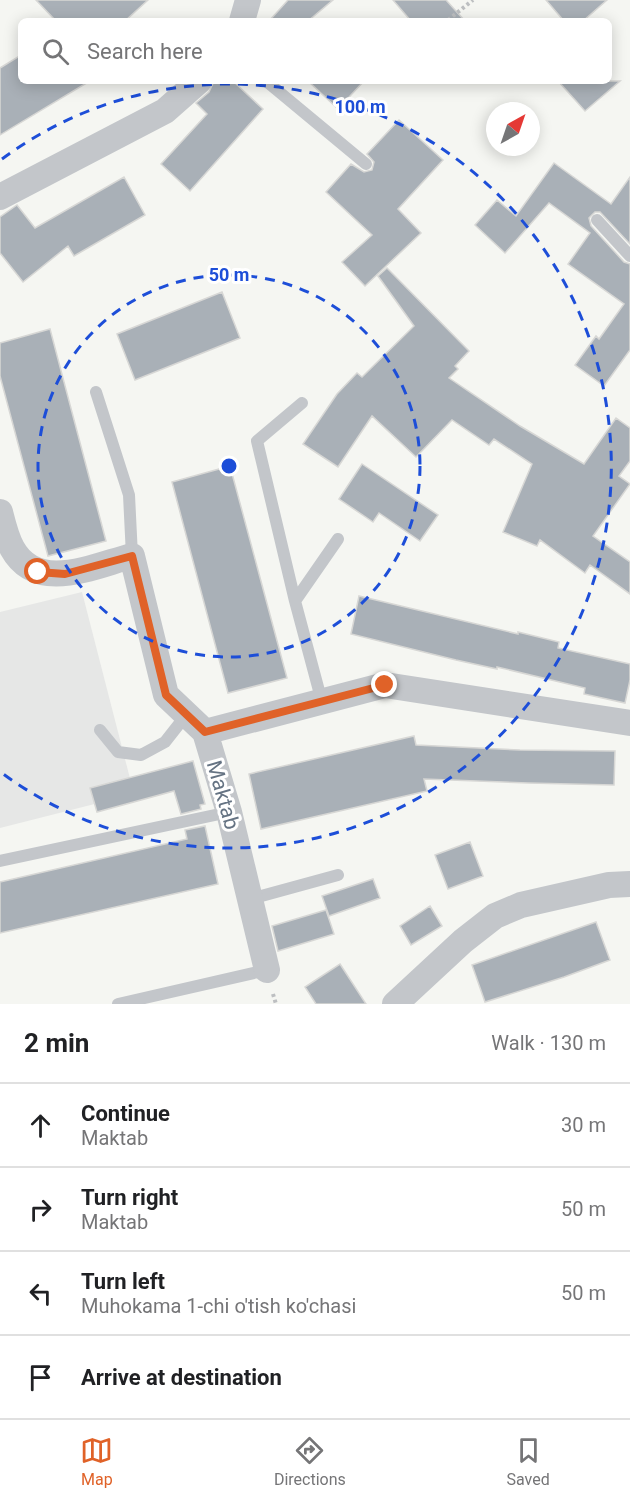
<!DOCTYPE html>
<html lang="en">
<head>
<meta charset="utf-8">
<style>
  body { margin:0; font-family:Roboto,sans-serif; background:#f6f6f6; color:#202124 }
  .compass { position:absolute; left:486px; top:102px; width:54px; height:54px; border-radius:50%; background:#fff; box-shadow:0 3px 15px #0003; rotate:40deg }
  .stop { position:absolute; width:18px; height:18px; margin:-14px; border:4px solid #e06228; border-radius:50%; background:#fff }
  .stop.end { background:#e06228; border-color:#fff; box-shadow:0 2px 6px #0008 }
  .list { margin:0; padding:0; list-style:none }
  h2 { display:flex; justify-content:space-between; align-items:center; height:78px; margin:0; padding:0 24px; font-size:26px }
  h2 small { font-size:20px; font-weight:400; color:#757577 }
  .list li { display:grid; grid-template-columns:39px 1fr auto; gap:18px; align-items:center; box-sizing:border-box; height:84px; padding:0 24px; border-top:2px solid #e0e0e0 }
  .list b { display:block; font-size:22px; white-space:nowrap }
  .list p { margin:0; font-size:20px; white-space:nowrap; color:#757577 }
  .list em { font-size:20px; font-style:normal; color:#757577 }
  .icon { flex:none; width:33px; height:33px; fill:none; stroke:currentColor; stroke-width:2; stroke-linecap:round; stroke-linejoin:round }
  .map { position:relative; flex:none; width:630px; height:1004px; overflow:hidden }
  .search { position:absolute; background:#fff; box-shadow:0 3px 15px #0003; left:18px; right:18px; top:18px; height:66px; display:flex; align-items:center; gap:15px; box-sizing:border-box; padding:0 21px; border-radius:9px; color:#757577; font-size:22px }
  .sheet { height:414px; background:#fff }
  nav { display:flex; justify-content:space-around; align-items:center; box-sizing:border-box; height:84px; border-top:2px solid #e0e0e0; background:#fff; font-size:16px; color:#757577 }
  nav a { display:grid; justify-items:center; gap:3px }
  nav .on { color:#e06228 }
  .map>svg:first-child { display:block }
</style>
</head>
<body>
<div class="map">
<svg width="630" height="1004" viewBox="0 0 630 1004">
  <rect width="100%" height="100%" fill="#f5f6f2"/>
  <path fill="#e6e7e6" d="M 82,592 L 134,794 L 0,828 L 0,612 Z"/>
  <path fill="#a9b0b7" stroke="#d7d7d5" stroke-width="1.5" d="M 36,0 L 148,0 L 125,21 L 56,21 Z
    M 288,0 L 333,0 L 308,21 L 269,21 Z
    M 393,0 L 446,0 L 465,21 L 411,21 Z
    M 546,0 L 607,0 L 583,21 L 564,21 Z
    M 21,55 L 21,81 L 90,81 L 0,135 L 0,68 Z
    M 214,81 L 233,81 L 263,109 L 190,191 L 161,164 L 207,114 L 196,103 L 209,92 Z
    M 308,81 L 364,81 L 338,109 Z
    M 558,81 L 620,81 L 585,111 Z
    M 399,120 L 443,160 L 398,209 L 421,233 L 365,286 L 342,262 L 372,235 L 326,192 L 351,164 L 364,172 L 372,170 L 374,162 L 367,154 Z
    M 554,163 L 611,204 L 630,177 L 630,244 L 600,212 L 595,212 L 589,218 L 591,226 L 624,262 L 630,264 L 630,350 L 604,386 L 575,365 L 596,336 L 599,339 L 624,304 L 568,264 L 590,233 L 549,203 L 505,253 L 475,225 L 497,200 L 516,216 Z
    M 124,177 L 145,215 L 74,256 L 68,246 L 23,282 L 0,253 L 0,217 L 17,205 L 35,228 Z
    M 387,268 L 469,351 L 455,366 L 458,369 L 449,378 L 520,426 L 584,464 L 616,418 L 630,428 L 630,461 L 619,476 L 630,484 L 593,536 L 630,562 L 630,594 L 590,565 L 585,573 L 540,540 L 537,546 L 503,532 L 532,464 L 494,439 L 489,445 L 452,420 L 416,457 L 372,416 L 338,467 L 303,444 L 337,394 L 357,373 L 362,377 L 414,326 L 378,276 Z
    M 222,292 L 240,338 L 135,380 L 117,334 Z
    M 50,329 L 106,541 L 48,556 L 0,376 L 0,343 Z
    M 362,464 L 438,515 L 420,541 L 379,513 L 373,522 L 339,499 Z
    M 230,466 L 287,678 L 228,693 L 172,482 Z
    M 359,596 L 518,634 L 518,632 L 559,642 L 558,648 L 630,664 L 630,680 L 625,703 L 584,694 L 585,688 L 497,667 L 497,669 L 456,660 L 351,634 Z
    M 414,736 L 416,745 L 520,750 L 615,751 L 614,785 L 528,783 L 424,779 L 427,791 L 261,829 L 249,774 Z
    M 193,761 L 205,804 L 200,805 L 201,809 L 181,814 L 174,791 L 97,812 L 90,788 Z
    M 205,826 L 218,884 L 0,933 L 0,882 L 187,839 L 185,830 Z
    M 470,842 L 483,876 L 448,889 L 435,855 Z
    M 373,879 L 380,898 L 329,916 L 322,896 Z
    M 430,906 L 442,926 L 411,945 L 400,926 Z
    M 326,910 L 334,934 L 278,951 L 272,926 Z
    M 596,922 L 610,960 L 564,977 L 485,1002 L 472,965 Z
    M 340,964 L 366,1004 L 316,1004 L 305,987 Z"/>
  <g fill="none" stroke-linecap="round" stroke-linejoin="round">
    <path stroke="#bdbfc1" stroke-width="4" stroke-dasharray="3 3" stroke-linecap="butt" d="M 448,20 L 473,0
      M 273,994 L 276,1004"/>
    <path stroke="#c3c6ca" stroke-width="12" d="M 266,81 L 366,164
      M 597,220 L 630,256
      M 96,392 L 129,495 L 132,556
      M 295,601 L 257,441 L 302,403
      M 322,702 L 295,601 L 338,539
      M 100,730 L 118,752 L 141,755 L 165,742 L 187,714
      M 0,861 L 229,812
      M 250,899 L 338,875
      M 118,1004 L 267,970"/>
    <path stroke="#c3c6ca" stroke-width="26" d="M 242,21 L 248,0
      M 0,197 L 165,111 L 199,81
      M 0,512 C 3,524 6,537 12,548 C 37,594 93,566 132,556 L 166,695 L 205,732 L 229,812 L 267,970
      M 205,732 L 385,685 L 630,723
      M 395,1004 L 463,941 L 495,916 L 521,905 L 609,885 L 630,884"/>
  </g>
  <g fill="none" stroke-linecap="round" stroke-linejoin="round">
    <path stroke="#e06228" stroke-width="8" d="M 38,572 L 65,574 L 132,556 L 166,695 L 205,732 L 385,685"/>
  </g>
  <g fill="none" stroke="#1d4ed8" stroke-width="3" stroke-dasharray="10 8">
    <circle cx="229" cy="466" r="191"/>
    <path d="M2 159A382 382 0 1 1 2 773"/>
  </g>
  <g text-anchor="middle" stroke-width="6" stroke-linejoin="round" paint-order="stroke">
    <g font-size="21" fill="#657383" stroke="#fff">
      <text transform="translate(223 795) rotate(74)" y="7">Maktab</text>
    </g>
  </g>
  <circle cx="229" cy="466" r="9" fill="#1d4ed8" stroke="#fff" stroke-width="3"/>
  <g font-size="18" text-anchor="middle" font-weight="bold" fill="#1d4ed8" stroke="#fff" stroke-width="6" stroke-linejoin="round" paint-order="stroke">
    <text x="360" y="113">100 m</text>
    <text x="229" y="281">50 m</text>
  </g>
</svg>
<svg class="compass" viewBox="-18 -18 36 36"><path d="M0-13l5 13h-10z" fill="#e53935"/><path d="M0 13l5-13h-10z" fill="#757577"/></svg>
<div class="stop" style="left:38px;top:572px"></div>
<div class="stop end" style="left:385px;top:685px"></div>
<div class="search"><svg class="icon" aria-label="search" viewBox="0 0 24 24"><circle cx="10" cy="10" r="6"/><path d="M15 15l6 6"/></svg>Search here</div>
</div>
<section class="sheet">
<h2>2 min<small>Walk · 130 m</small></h2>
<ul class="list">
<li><svg class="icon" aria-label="ahead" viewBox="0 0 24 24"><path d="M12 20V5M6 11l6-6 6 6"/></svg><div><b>Continue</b><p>Maktab</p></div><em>30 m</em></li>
<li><svg class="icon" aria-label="right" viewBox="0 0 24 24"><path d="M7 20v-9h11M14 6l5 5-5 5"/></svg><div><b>Turn right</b><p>Maktab</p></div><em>50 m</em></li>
<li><svg class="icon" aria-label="left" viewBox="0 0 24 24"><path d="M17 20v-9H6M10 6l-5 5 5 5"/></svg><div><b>Turn left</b><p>Muhokama 1-chi o'tish ko'chasi</p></div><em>50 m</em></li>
<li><svg class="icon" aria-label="arrive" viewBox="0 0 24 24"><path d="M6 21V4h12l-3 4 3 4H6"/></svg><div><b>Arrive at destination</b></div></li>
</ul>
</section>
<nav>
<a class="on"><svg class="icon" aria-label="map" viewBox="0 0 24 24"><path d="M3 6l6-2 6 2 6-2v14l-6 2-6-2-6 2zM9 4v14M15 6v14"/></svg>Map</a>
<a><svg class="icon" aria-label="directions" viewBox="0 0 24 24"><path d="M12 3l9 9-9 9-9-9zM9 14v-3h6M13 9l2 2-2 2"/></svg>Directions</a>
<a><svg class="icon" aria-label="saved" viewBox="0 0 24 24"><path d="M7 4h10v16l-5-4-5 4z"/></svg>Saved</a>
</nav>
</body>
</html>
